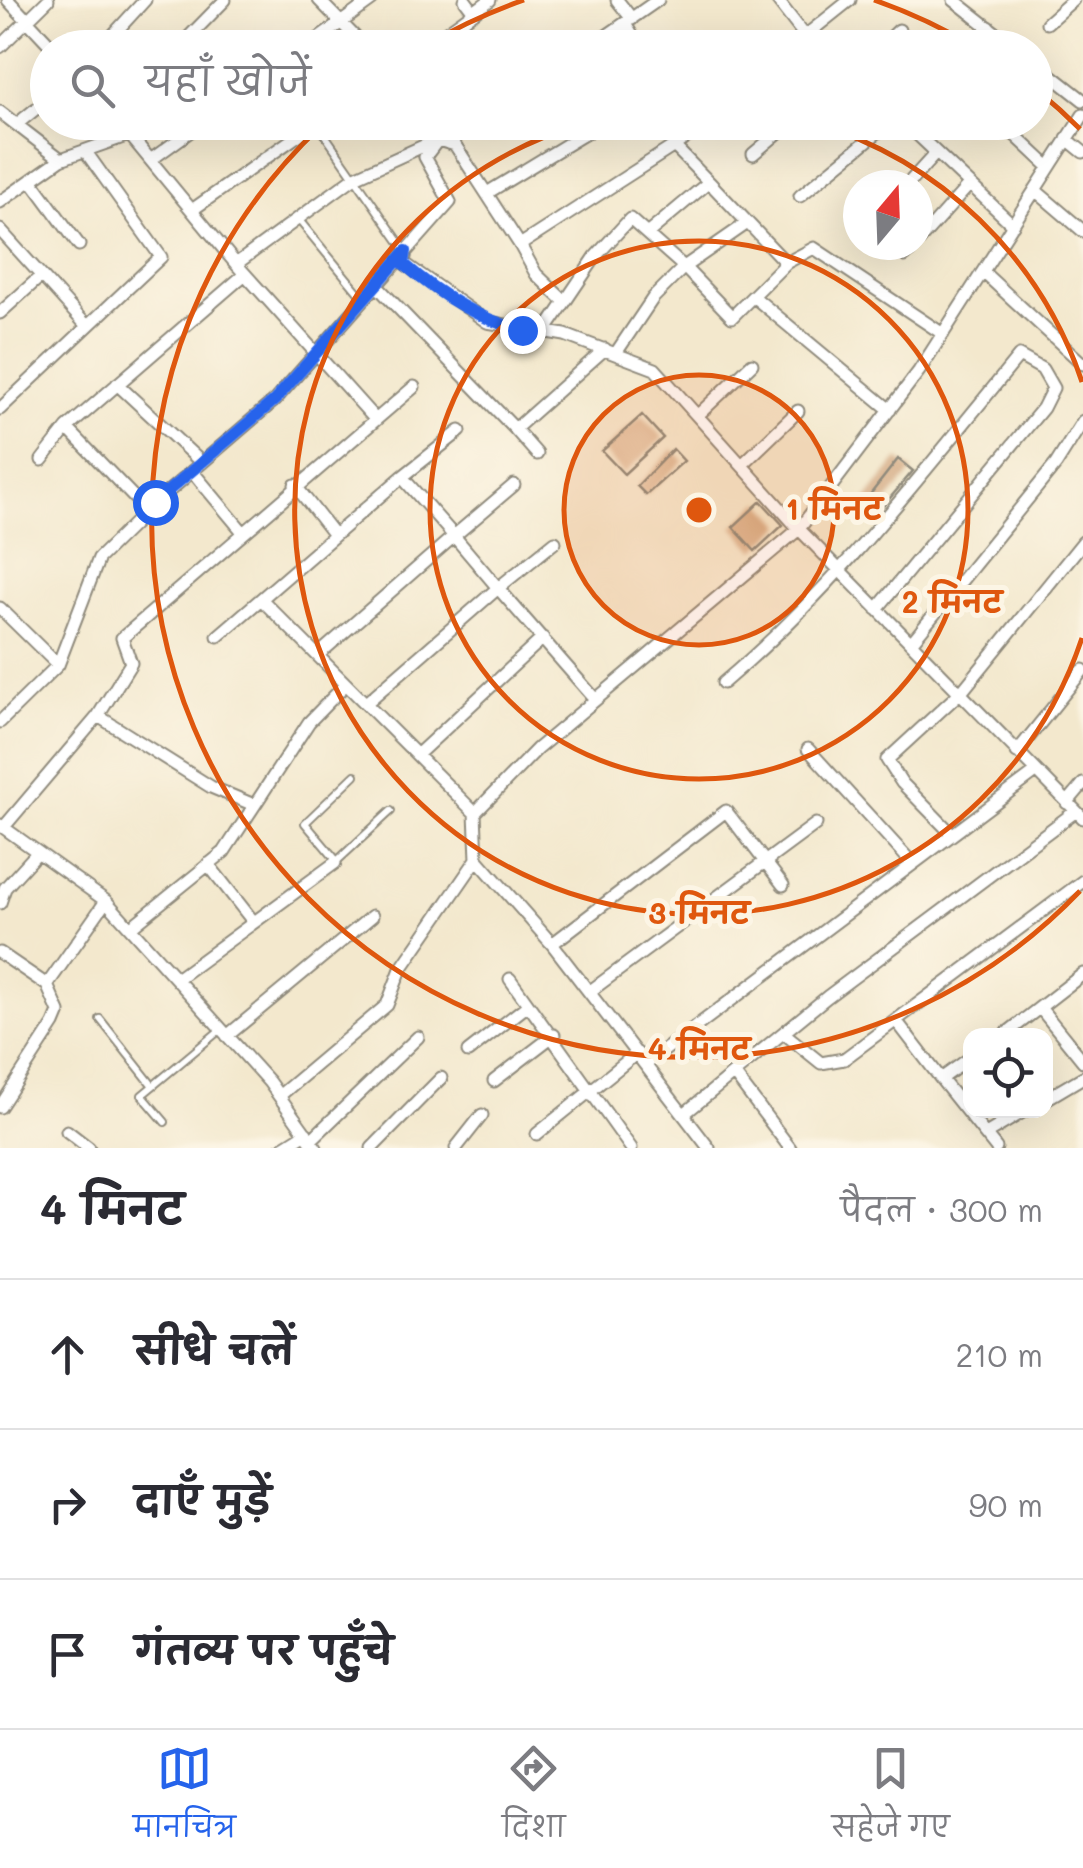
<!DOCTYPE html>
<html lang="hi">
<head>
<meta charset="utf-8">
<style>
  body { margin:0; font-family:Mali,"Playpen Sans Deva",sans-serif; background:#f7f7f7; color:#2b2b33 }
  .controls { position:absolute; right:30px; bottom:30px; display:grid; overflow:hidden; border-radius:20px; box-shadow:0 10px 40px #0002 }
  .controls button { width:90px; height:90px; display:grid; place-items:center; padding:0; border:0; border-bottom:2px solid #e1e1e2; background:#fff; color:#2b2b33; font:50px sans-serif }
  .compass { position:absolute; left:843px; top:170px; width:90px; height:90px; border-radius:50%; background:#fff; box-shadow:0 10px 40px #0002; rotate:19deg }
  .stop { position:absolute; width:30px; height:30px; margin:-22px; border:8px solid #2563eb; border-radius:50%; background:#fff }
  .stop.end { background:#2563eb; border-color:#fff; box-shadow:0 2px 10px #0008 }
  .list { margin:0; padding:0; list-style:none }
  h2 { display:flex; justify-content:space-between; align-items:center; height:130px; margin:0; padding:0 40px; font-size:42px }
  h2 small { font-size:32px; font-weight:400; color:#7c7c81 }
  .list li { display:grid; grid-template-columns:65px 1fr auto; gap:30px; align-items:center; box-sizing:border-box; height:150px; padding:0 40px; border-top:2px solid #e1e1e2 }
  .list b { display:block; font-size:38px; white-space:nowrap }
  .list em { font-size:32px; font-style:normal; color:#7c7c81 }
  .icon { flex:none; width:55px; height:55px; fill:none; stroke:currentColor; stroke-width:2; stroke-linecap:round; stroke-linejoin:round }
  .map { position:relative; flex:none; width:1083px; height:1148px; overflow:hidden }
  .search { position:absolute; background:#fff; box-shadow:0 10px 40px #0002; left:30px; right:30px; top:30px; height:110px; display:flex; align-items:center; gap:25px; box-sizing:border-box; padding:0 35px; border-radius:55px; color:#7c7c81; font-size:38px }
  .sheet { height:580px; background:#fff }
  nav { display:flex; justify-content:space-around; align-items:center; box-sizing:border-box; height:140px; border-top:2px solid #e1e1e2; background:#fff; font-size:28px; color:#7c7c81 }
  nav a { display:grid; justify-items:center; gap:5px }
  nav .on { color:#2563eb }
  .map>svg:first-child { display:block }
</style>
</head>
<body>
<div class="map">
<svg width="1083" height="1148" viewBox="0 0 1083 1148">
  <rect width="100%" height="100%" fill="#fcf5e5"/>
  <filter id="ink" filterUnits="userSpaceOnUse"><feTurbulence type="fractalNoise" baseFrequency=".01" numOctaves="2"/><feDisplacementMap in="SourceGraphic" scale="20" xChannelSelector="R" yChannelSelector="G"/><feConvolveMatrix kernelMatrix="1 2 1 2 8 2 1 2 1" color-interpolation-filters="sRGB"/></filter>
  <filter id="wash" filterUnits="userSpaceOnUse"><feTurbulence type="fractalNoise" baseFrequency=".0048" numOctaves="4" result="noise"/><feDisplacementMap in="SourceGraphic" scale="40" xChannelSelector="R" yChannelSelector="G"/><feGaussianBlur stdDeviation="2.25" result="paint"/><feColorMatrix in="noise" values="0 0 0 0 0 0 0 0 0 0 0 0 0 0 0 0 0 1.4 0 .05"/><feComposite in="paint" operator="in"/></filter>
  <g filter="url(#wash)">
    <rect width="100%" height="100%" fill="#f3e8cd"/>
    <g id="blocks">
      <path fill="#d7b08b" d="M 642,415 L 663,438 L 624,474 L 602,451 Z
        M 673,449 L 684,461 L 646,495 L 637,486 Z
        M 898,459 L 913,471 L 878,512 L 865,501 Z
        M 761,501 L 783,525 L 755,551 L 733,527 Z"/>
    </g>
  </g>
  <g filter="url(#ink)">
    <use href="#blocks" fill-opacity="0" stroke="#8f8a7c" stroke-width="2.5"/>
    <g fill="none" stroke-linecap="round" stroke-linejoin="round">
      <defs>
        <path id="service" d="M 316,122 L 405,250
          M 298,219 L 363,298
          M 337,861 L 305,823 L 355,775
          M 337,861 L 391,811
          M 100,1019 L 153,1086
          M 165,1122 L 142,1095 L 220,1030"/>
        <path id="minor" d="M 8,0 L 53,48
          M 319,0 L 366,48
          M 465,0 L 474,12 L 490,0
          M 617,0 L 632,19
          M 777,0 L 805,36 L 850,0
          M 954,0 L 1015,48
          M 1047,23 L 1073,0
          M 625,24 L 640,48
          M 0,47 L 48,0
          M 101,48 L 145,0
          M 178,48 L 225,0
          M 306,48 L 372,0
          M 424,48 L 474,12
          M 589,48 L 658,0
          M 795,48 L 805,36 L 818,48
          M 880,48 L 899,30
          M 969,48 L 989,27
          M 1036,63 L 1083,100
          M 0,112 L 61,159 L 129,135
          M 119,122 L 236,264 L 374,418
          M 426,122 L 438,140 L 455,145 L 520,245 L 674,146
          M 904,122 L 1013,225
          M 1001,122 L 1049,167
          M 17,124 L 48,99
          M 1067,139 L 1083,152
          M 753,154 L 791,122
          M 152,159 L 203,122
          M 31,180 L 79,245
          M 709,182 L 786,263 L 732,317 L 684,267 L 746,224
          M 907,185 L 936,153
          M 1035,190 L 1083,231
          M 487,193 L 604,122
          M 800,196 L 890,122
          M 0,202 L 61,159
          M 192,210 L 317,122
          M 0,230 L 87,326
          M 647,234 L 709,182 L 674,146 L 708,122
          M 918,242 L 969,185
          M 520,245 L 536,274 L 563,300
          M 406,251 L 404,263 L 487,322 L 565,335 L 655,369 L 799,529 L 1083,818
          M 905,256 L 915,245
          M 786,263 L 814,248 L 943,334
          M 236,264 L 355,177 L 476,122
          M 983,272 L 1083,364
          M 376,285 L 515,429 L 605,349
          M 754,297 L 890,410
          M 0,313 L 40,277
          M 544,333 L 596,256 L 630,219 L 684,267 L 653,298 L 616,353
          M 117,384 L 202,463
          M 0,409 L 161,257 L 86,152
          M 698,415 L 752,364
          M 515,429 L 537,454
          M 42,460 L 67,428
          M 742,465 L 798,411
          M 192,471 L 243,532
          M 402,477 L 460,431
          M 295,485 L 334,535
          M 514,485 L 454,536 L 402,477 L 261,599 L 475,813 L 537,749 L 799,529 L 919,371 L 1083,115
          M 147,511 L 67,428 L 245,274
          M 555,542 L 498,588 L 595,699
          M 0,608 L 58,665
          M 218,636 L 261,599
          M 911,643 L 1056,464 L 1083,421
          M 318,655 L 454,536 L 498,588 L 366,703
          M 723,683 C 836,588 925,470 1019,356 L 1042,369 L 1053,388 L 1043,408 L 877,609
          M 98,716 L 211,787 L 254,805
          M 0,722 L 58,665 L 99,558 L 155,503 L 275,400 L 450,202 L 425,157 L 438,140
          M 808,749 L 912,863
          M 1017,752 L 1083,670
          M 417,755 L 543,638
          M 1067,803 L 1083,784
          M 0,825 L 106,901 L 269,1082 L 316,1148
          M 4,827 L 98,716 L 131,663 L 122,638 L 414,387
          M 952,834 L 902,783 L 887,760 L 964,689 L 1083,542
          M 477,859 L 552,944 L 709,1148
          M 208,864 L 252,920
          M 0,903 L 5,888 L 37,853
          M 131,927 L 224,852 L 309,722 L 346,684
          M 552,944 L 726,811 L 783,885
          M 0,953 L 47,985 L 106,901
          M 178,978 L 335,863
          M 510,979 L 631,1148
          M 589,992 L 816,824
          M 1041,1009 L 1083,1061
          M 898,1023 L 941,1079 L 970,1058
          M 785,1034 L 821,1063 L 844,1059 L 1083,881
          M 227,1036 L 372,916
          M 1003,1036 L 1083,974
          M 468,1052 L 528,1005
          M 646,1064 L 1036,772
          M 734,1074 L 790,1148
          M 941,1079 L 996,1148
          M 494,1081 L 554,1035
          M 279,1096 L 387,1005 L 401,969 L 477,859 L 475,813
          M 1046,1099 L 1083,1077
          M 0,1107 L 54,1024 L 59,1012 L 47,985
          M 684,1114 L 827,997 L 1076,811
          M 67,1131 L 89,1148
          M 537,1134 L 637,1053
          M 986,1134 L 1026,1110
          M 311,1140 L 418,1037
          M 282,1148 L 306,1133
          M 372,1148 L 441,1078
          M 456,1148 L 482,1115"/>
      </defs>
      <use href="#service" stroke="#8f8a7c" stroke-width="10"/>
      <use href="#minor" stroke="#8f8a7c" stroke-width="15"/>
      <use href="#service" stroke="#fff" stroke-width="6"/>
      <use href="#minor" stroke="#fff" stroke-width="11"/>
    </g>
  </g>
  <g fill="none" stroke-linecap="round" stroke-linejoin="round" filter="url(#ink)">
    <path stroke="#2563eb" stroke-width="12" d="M 155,502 L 275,400 L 406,251 L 404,264 C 438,294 477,319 522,330"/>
  </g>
  <circle cx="699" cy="510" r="135" fill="#df570e" fill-opacity=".12"/>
  <g fill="none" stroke="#df570e" stroke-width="5">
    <circle cx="699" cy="510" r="135"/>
    <circle cx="699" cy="510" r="269"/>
    <path d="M1082 638A404 404 0 1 1 584 123M814 123A404 404 0 0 1 1082 382"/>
    <path d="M1080 891A539 539 0 1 1 321 126M425 46A539 539 0 0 1 524 0M874 0A539 539 0 0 1 973 46M1038 91A539 539 0 0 1 1080 129"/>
  </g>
  <circle cx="699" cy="510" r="15" fill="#df570e" stroke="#fcf5e5" stroke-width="5"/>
  <g font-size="30" text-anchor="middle" font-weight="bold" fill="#df570e" stroke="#fcf5e5" stroke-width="10" stroke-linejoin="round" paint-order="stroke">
    <text x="834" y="520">1 मिनट</text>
    <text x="952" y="613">2 मिनट</text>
    <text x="699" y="924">3 मिनट</text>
    <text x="699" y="1060">4 मिनट</text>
  </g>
</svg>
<div class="controls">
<button><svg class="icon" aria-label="locate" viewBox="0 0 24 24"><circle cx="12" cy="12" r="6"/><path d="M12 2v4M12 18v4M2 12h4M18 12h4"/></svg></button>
</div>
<svg class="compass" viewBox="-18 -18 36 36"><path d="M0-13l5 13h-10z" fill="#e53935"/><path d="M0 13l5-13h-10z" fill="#7c7c81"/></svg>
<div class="stop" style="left:155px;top:502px"></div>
<div class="stop end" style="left:522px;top:330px"></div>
<div class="search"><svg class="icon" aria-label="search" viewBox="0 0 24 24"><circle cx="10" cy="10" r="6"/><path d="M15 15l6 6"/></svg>यहाँ खोजें</div>
</div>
<section class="sheet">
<h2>4 मिनट<small>पैदल · 300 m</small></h2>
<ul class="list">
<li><svg class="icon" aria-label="ahead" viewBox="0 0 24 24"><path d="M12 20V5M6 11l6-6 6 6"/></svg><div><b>सीधे चलें</b></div><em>210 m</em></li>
<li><svg class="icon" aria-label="right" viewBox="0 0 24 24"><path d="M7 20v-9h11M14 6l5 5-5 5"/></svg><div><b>दाएँ मुड़ें</b></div><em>90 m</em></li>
<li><svg class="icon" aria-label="arrive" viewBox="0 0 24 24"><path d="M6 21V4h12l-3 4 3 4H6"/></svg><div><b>गंतव्य पर पहुँचे</b></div></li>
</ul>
</section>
<nav>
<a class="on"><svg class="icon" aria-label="map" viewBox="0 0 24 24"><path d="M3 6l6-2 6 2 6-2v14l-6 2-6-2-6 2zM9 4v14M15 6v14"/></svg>मानचित्र</a>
<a><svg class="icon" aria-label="directions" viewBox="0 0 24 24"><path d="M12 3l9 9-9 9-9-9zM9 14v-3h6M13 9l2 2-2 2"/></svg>दिशा</a>
<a><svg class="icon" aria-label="saved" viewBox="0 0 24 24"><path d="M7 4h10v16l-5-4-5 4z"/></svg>सहेजे गए</a>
</nav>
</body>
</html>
